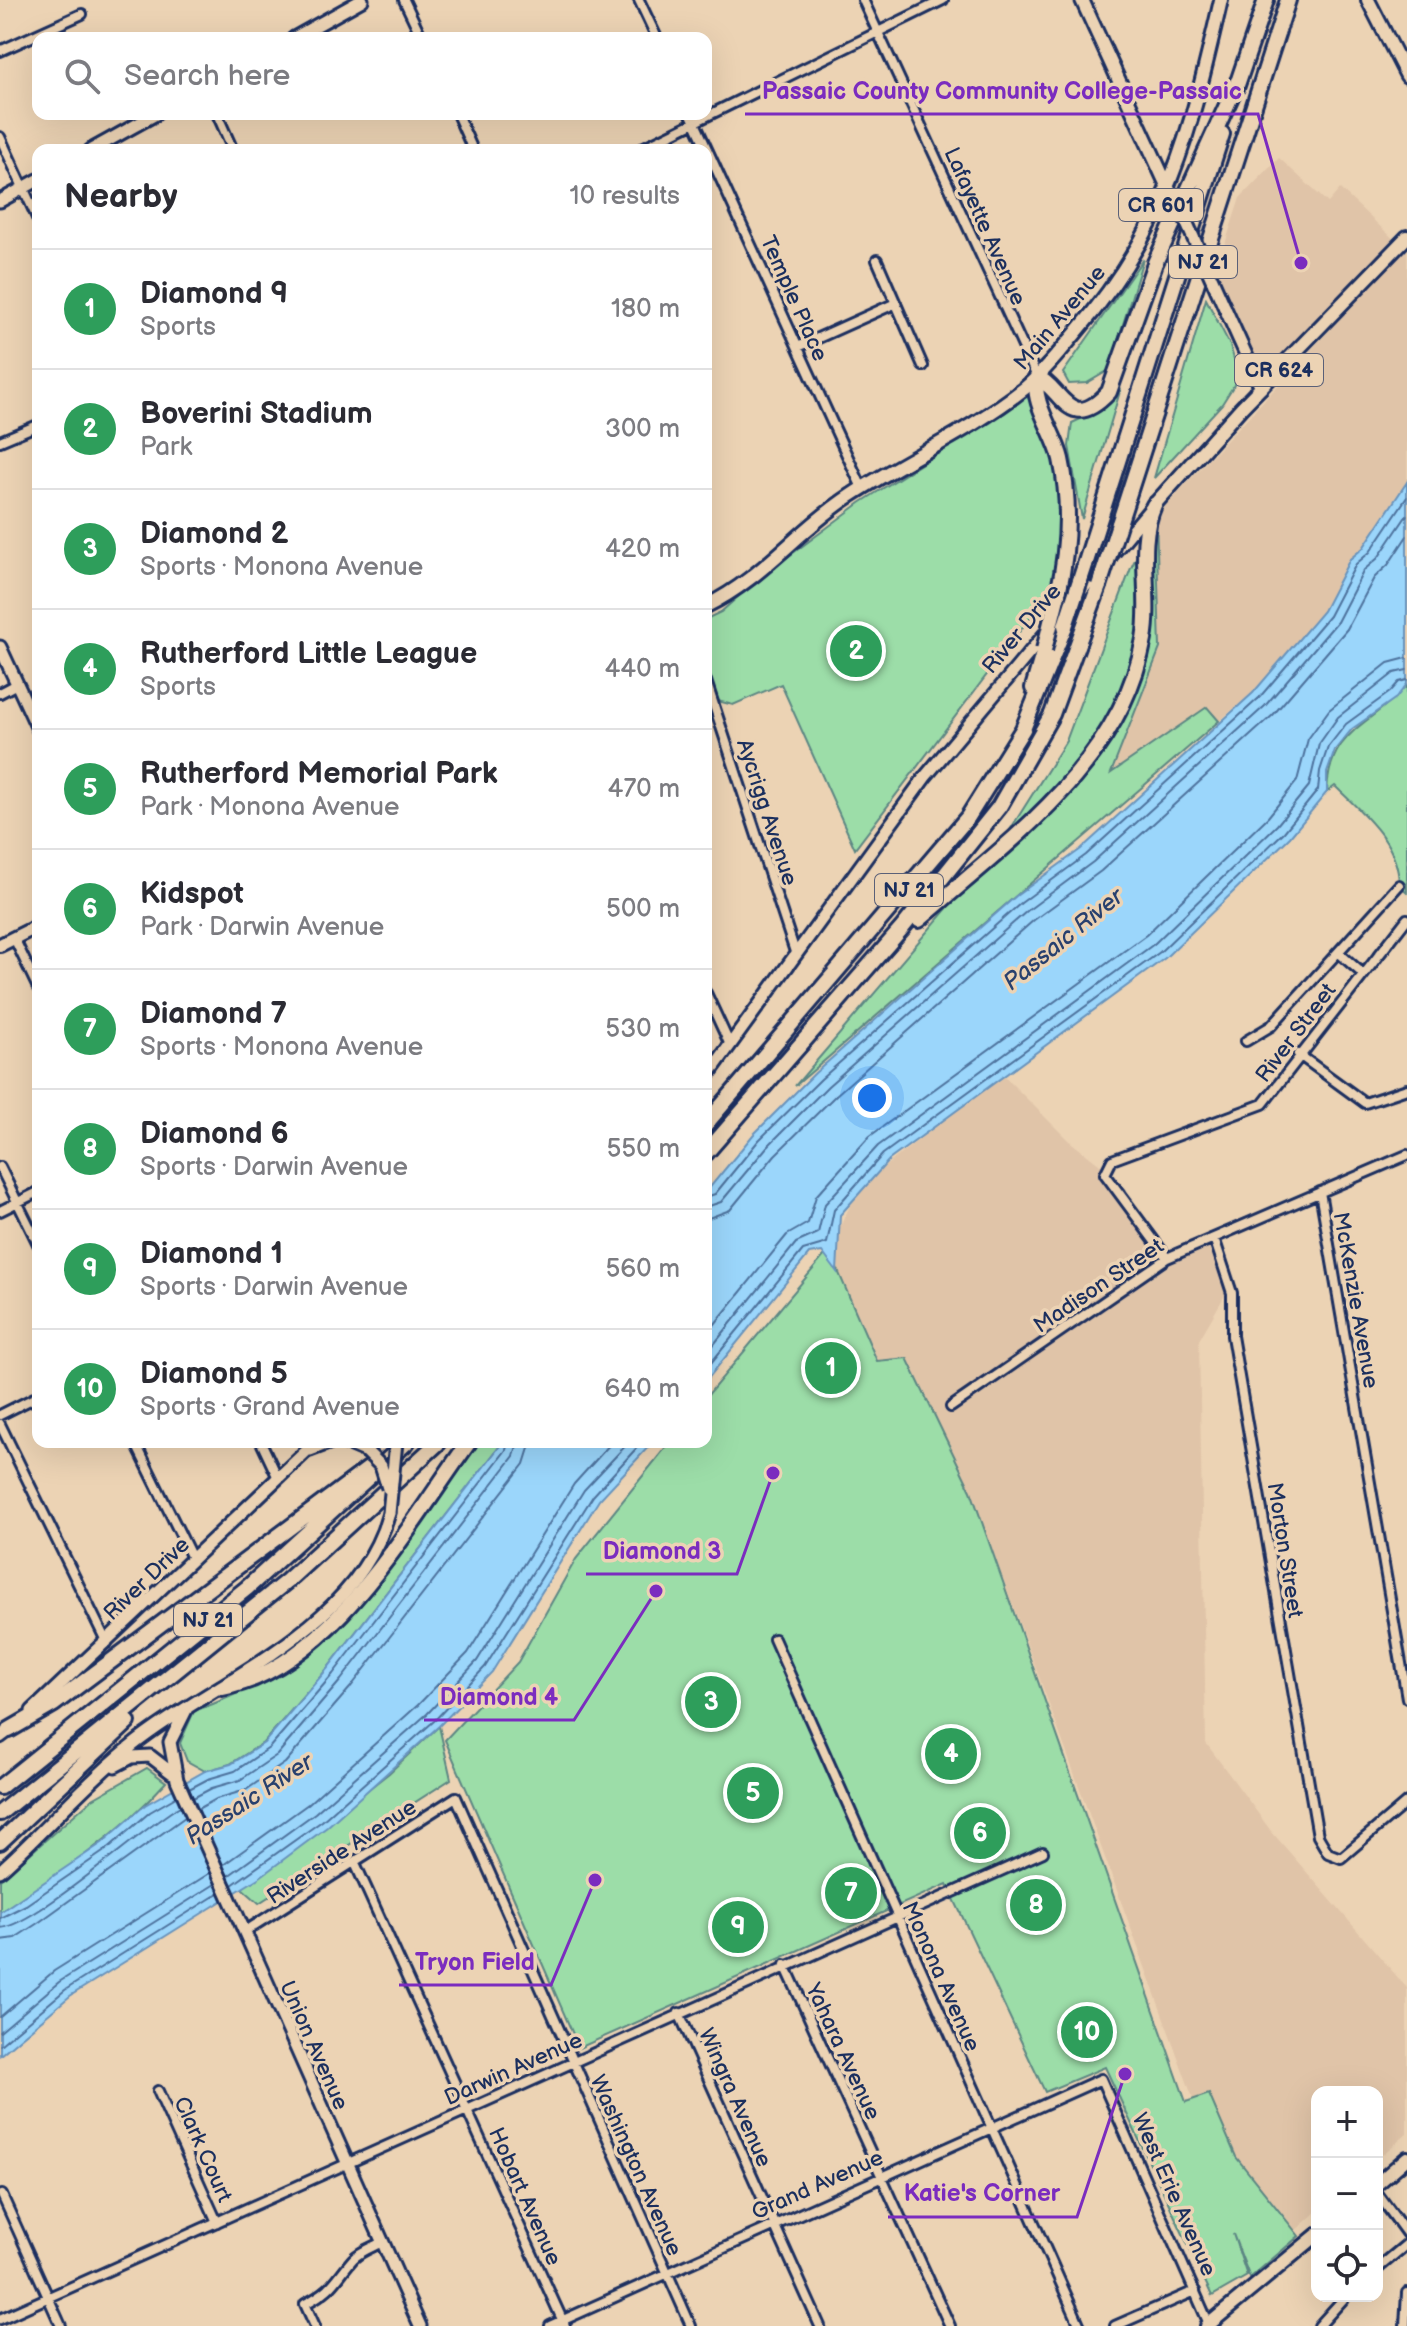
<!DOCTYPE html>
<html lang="en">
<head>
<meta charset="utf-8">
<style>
  body { margin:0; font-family:"Balsamiq Sans",sans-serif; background:#f7f7f7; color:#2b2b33 }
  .controls { position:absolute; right:24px; bottom:24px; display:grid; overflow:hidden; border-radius:16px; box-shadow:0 8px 32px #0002 }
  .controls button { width:72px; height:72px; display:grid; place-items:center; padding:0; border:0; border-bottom:2px solid #e1e1e2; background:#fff; color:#2b2b33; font:40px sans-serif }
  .you { position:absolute; left:872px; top:1098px; width:28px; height:28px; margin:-20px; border:6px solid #fff; border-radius:50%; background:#1a73e8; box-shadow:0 0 0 12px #1a73e833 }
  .badge { display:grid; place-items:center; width:52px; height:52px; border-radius:50%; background:#ea580c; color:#fff; font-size:26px; font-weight:700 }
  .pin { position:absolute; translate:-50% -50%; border:4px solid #fff; box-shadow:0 2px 8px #0006 }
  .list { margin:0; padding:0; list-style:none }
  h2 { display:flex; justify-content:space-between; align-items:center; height:104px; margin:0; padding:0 32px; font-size:34px }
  h2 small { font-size:26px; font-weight:400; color:#7c7c81 }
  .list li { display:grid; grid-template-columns:52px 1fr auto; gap:24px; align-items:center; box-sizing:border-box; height:120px; padding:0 32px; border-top:2px solid #e1e1e2 }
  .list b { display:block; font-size:30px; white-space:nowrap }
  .list p { margin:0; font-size:26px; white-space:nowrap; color:#7c7c81 }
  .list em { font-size:26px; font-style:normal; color:#7c7c81 }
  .icon { flex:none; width:44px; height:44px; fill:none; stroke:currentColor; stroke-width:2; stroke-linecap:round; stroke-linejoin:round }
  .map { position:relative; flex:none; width:1407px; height:2326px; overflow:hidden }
  .search { position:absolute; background:#fff; box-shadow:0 8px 32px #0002; left:32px; top:32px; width:680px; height:88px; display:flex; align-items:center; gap:20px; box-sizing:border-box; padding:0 28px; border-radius:16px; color:#7c7c81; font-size:30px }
  .panel { position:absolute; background:#fff; box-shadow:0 8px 32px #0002; left:32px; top:144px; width:680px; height:1304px; border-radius:16px }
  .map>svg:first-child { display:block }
</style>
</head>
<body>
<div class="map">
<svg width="1407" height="2326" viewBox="0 0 1407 2326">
  <rect width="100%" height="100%" fill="#ecd3b4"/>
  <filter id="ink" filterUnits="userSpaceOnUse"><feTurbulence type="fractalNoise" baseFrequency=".0125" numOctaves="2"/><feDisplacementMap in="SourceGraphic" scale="16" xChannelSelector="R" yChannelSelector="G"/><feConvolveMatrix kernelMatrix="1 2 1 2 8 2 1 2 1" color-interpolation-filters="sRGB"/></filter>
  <g filter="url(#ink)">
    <path fill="#e0c4a8" d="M 1279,158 L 1328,203 L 1340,189 L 1400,245 L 1261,388 L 1213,281 L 1240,198 Z
      M 1407,247 L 1407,482 L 1363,548 L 1350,559 L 1323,611 L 1253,693 L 1219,721 L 1208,707 L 1110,775 L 1160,648 L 1156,516 Z
      M 1002,1074 L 1068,1140 L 1104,1168 L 1176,1257 L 1218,1238 L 1232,1283 L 1199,1340 L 1206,1743 L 1271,1831 L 1407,1988 L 1407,2134 L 1377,2159 L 1377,2092 L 1317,2092 L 1317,2211 L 1295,2231 L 1236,2157 L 1209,2095 L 1194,2101 L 971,1491 L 907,1359 L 877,1361 L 829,1250 L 859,1187 Z"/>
    <path fill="#9cdda8" stroke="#5c8683" stroke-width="2" d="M 1143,259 L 1109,370 L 1087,383 L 1069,384 L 1063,373 Z
      M 1206,299 L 1230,345 L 1239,377 L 1222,404 L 1154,478 Z
      M 1121,388 L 1082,519 L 1069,446 L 1072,423 L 1098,411 Z
      M 1027,396 L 1051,437 L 1065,522 L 1051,590 L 855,849 L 781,684 L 733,705 L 706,698 L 706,619 L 721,612 L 757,580 L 860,503 Z
      M 1156,516 L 1160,648 L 1111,773 L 1207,707 L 1219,721 L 795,1086 L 998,849 L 1066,741 L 1131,568 Z
      M 1407,684 L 1407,892 L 1399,885 C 1399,842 1363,814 1335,786 L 1327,792 C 1329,728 1373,726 1407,684 Z
      M 829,1250 L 877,1361 L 907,1358 L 971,1491 L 1186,2102 L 1209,2094 L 1236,2157 L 1299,2236 L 1250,2278 L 1233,2234 L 1247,2276 L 1212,2296 L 1105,2067 L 1045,2092 L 947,1884 L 579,2048 L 445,1740 L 518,1662 L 576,1559 L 670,1442 L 706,1442 L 706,1397 Z
      M 479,1442 L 503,1442 L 327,1669 L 263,1743 L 230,1764 L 205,1771 L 187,1761 L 180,1743 L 194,1711 C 279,1682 338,1631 394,1563 C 425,1525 448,1481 479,1442 Z
      M 439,1726 L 451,1779 L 259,1903 L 242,1888 L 389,1773 Z
      M 147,1768 L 166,1782 C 119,1835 60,1874 0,1912 L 0,1880 L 91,1800 Z"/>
    <path fill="#9bd6fb" stroke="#6893bc" stroke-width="2" d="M 1407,482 L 1407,684 L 1396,698 L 1352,729 L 1335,750 L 1327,773 L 1327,792 L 1290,837 L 1165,958 L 889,1160 L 840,1215 L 837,1272 L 822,1252 L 809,1254 L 706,1381 L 706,1192 L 753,1135 L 815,1073 L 1016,896 L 1081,849 L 1253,693 L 1323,611 L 1350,559 L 1363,548 Z
      M 503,1442 L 653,1442 L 599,1500 L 492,1672 L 439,1726 L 327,1827 L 260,1877 L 70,1996 L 0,2055 L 0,1912 L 102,1843 L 145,1805 L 205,1771 L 231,1764 L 264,1743 L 327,1669 Z"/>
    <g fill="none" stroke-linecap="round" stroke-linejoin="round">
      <path stroke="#4e729d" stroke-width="2" d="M 706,1197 L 715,1194 L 759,1140 L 821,1079 L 1021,903 L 1086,855 L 1259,698 L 1329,616 L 1356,564 L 1370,552 L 1407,497
        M 706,1207 L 721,1202 L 767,1147 L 828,1086 L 1027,911 L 1093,862 L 1265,706 L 1337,622 L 1364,570 L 1378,558 L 1407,515
        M 706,1219 L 730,1210 L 775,1155 L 836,1095 L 1034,920 L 1101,871 L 1273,715 L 1347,629 L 1374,578 L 1388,565 L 1407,536
        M 706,1335 L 787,1235 L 808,1223 L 816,1196 L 870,1136 L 1146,935 L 1268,817 L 1297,781 L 1308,739 L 1329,710 L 1388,663 L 1407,658
        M 706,1354 L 796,1243 L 818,1233 L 825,1204 L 878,1146 L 1154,944 L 1277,825 L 1309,786 L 1319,744 L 1338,717 L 1394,673 L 1407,670
        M 706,1369 L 803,1250 L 827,1243 L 834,1210 L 883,1154 L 1160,952 L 1284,832 L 1318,790 L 1320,771 L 1328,747 L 1346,724 L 1390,692 L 1399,682 L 1407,680
        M 189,1789 L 208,1779 L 235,1771 L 269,1748 L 333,1674 L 506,1450 L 508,1442
        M 193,1798 L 212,1788 L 240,1780 L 277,1755 L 341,1680 L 514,1456 L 518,1442
        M 198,1809 L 216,1799 L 246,1790 L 285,1763 L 350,1688 L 524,1464 L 531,1442
        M 223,1865 L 308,1804 L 418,1705 L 468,1653 L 574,1484 L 612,1442
        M 228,1876 L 315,1813 L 427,1714 L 477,1661 L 584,1490 L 629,1442
        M 232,1885 L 322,1821 L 434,1721 L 485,1667 L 593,1496 L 642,1442
        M 0,1918 L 26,1905 L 106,1850 L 150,1812 L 176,1797
        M 0,1928 C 35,1926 142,1828 180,1806
        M 0,1940 L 15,1938 L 38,1923 L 185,1817
        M 0,2017 L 54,1971 L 210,1873
        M 0,2032 L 59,1982 L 215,1884
        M 0,2045 L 65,1990 L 219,1893"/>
      <defs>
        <path id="street" d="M 404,0 L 422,38
          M 639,0 L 657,38
          M 863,0 L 1037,377
          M 0,51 L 82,14
          M 217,114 L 233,150
          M 457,114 L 473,150
          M 691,114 L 862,488
          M 0,137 L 38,220
          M 638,150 L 943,0
          M 877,260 L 923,366
          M 798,347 L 896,303
          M 0,441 L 38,425
          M 706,681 L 796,955
          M 0,693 L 17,684
          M 14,938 L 38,988
          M 1339,953 L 1363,974
          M 706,993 L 730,1045
          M 1246,1041 L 1271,1026 L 1399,885
          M 1298,1054 L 1365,1103 L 1407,1089
          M 0,1167 L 38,1244
          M 1320,1192 L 1407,1698
          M 0,1211 L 38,1192
          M 1214,1238 L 1232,1293 L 1232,1336 L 1318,1836 L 1328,1853 L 1341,1858 L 1407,1802
          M 1167,1258 L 1105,1174 L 1112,1160 L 1263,1104 L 1407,919
          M 951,1407 L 1167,1258 L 1407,1155
          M 0,1415 L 38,1396
          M 0,1424 L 107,1643
          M 135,1442 L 193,1560
          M 261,1442 L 278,1478
          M 774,1639 L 1080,2326
          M 355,1863 L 565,2326
          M 244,1932 L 456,1797 L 691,2326
          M 785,1965 L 950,2326
          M 679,2013 L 820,2326
          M 158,2091 L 217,2222
          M 1377,2193 L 1407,2234
          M 2,2195 L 61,2326
          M 1377,2269 L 1407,2244
          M 0,2319 L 1043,1852
          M 315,2326 L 305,2304 C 334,2289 334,2281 353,2259 C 360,2251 373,2247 382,2242
          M 550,2326 L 1101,2079 L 1209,2324
          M 1115,2326 L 1195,2291
          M 1319,2326 L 1346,2296
          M 1405,2326 L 1407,2293"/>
        <path id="secondary" d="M 294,38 L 362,0
          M 91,150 L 156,114
          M 0,201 L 38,180
          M 1224,306 L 1261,388
          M 0,647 L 38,729
          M 706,1078 L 925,777 L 1151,508
          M 344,1442 L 367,1452
          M 310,1450 L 331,1442
          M 187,1708 L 170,1742 L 177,1780 L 420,2326
          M 32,1711 L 316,1442
          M 0,1737 L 16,1725
          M 115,1766 L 132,1757 L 150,1756 L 172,1773
          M 0,1871 C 44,1832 82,1786 128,1749 C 215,1678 356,1632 389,1513"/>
        <path id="primary" d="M 1082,0 L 1169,190
          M 1368,0 L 1407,76
          M 1154,505 L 1241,408 L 1407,237
          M 706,606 C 761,580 799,529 850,496 C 908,458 971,431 1025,388 C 1044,372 1059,353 1075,334 C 1168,226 1190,135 1221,0
          M 0,945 L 38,926
          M 1377,2184 L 1407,2158
          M 1207,2326 L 1317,2235"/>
        <path id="highway" d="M 1236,88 L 1266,0
          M 1119,524 L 1288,0
          M 1085,565 L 1222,134
          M 1058,594 C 1068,549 1071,505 1061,459 C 1055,433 1031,403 1037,377 C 1062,388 1069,435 1109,392 L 1155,263 L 1238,81
          M 1033,688 L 1044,650
          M 919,920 C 1009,841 1121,764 1144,639 C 1152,596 1136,545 1154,505
          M 706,1124 L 968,817 L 1023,729 L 1065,626
          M 706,1153 L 903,927 L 999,807 L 1052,714 L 1099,586
          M 222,1688 C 331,1668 409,1524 469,1442
          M 9,1730 L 54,1704 L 368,1469
          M 0,1787 L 247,1588 L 407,1442
          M 0,1813 L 287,1581 L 439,1442
          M 0,1842 L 128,1722"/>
      </defs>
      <use href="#street" stroke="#1b2f5e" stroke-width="14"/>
      <use href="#secondary" stroke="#1b2f5e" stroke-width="17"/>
      <use href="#primary" stroke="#1b2f5e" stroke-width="18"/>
      <use href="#highway" stroke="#1b2f5e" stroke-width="20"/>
      <use href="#street" stroke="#ecd3b4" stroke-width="8"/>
      <use href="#secondary" stroke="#ecd3b4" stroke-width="11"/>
      <use href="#primary" stroke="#ecd3b4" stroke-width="12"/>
      <use href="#highway" stroke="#ecd3b4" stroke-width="14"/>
      <defs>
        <path id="secondary-bridge" d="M 1175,197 L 1224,306
          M 367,1452 L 381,1466 L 388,1488
          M 389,1513 L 396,1442"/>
        <path id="highway-bridge" d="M 1099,586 L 1119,524
          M 1065,626 L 1085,565
          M 1044,650 L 1058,594"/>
      </defs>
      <use href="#secondary-bridge" stroke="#1b2f5e" stroke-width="17" stroke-linecap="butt"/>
      <use href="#highway-bridge" stroke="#1b2f5e" stroke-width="20" stroke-linecap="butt"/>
      <use href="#secondary-bridge" stroke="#ecd3b4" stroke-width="11"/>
      <use href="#highway-bridge" stroke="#ecd3b4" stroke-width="14"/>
    </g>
  </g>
  <g text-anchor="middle" stroke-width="7" stroke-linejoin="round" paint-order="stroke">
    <g fill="#ecd3b4" stroke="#5a6078" stroke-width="2">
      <rect x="1119" y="189" width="84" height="32" rx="6"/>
      <rect x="1169" y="246" width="68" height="32" rx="6"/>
      <rect x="1235" y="354" width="88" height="32" rx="6"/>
      <rect x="875" y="874" width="68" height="32" rx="6"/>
      <rect x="174" y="1604" width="68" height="32" rx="6"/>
    </g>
    <g font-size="20" font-weight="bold" fill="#1b2f5e">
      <text x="1161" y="212">CR 601</text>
      <text x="1203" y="269">NJ 21</text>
      <text x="1279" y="377">CR 624</text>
      <text x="909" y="897">NJ 21</text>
      <text x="208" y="1627">NJ 21</text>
    </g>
    <g font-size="22" fill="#1b2f5e" stroke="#ecd3b4">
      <text transform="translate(986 226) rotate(66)" y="8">Lafayette Avenue</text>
      <text transform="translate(795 298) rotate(66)" y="8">Temple Place</text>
      <text transform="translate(1059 317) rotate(-50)" y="8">Main Avenue</text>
      <text transform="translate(1021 628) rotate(-50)" y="8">River Drive</text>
      <text transform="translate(768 812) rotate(72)" y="8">Aycrigg Avenue</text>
      <text transform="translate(1295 1032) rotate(-53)" y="8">River Street</text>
      <text transform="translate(1098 1285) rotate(-34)" y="8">Madison Street</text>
      <text transform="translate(1357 1300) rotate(80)" y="8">McKenzie Avenue</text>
      <text transform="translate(1286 1550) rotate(81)" y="8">Morton Street</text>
      <text transform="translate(146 1578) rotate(-44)" y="8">River Drive</text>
      <text transform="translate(341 1851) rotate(-33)" y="8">Riverside Avenue</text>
      <text transform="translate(942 1976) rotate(66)" y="8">Monona Avenue</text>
      <text transform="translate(315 2045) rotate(66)" y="8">Union Avenue</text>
      <text transform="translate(844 2051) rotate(65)" y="8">Yahara Avenue</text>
      <text transform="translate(513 2068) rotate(-24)" y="8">Darwin Avenue</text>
      <text transform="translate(736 2097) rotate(66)" y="8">Wingra Avenue</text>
      <text transform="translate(204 2149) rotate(66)" y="8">Clark Court</text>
      <text transform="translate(637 2165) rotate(66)" y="8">Washington Avenue</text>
      <text transform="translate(817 2184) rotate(-24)" y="8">Grand Avenue</text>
      <text transform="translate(1175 2194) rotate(66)" y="8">West Erie Avenue</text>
      <text transform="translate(526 2196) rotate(66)" y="8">Hobart Avenue</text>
    </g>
    <g font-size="24" font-style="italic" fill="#28406e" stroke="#ecd3b4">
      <text transform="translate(1063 939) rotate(-39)" y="8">Passaic River</text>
      <text transform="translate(249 1799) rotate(-33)" y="8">Passaic River</text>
    </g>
  </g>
  <path fill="none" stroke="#7b2cbf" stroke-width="3" d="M1301 263L1258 114H745M773 1473L737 1574H586M656 1591L574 1720H424M595 1880L551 1985H399M1125 2074L1077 2217H888"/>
  <g fill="#7b2cbf" stroke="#ecd3b4" stroke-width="3">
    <circle cx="1301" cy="263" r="8"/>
    <circle cx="773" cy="1473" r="8"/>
    <circle cx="656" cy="1591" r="8"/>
    <circle cx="595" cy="1880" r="8"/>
    <circle cx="1125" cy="2074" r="8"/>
  </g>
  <g font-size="24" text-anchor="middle" font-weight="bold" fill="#7b2cbf" stroke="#ecd3b4" stroke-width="7" stroke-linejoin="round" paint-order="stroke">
    <text x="1002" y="99">Passaic County Community College-Passaic</text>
    <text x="662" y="1559">Diamond 3</text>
    <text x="499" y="1705">Diamond 4</text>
    <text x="475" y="1970">Tryon Field</text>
    <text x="982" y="2201">Katie's Corner</text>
  </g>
</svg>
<div class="controls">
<button>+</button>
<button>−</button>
<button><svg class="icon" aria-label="locate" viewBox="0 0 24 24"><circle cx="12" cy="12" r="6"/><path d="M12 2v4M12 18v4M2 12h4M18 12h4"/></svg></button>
</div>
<div class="you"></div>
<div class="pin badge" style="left:831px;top:1368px;background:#2e9e5b">1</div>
<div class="pin badge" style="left:856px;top:651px;background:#2e9e5b">2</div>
<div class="pin badge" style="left:711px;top:1702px;background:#2e9e5b">3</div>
<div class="pin badge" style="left:951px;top:1754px;background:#2e9e5b">4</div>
<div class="pin badge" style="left:753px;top:1793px;background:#2e9e5b">5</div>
<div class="pin badge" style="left:980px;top:1833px;background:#2e9e5b">6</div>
<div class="pin badge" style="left:851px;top:1893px;background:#2e9e5b">7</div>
<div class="pin badge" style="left:1036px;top:1905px;background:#2e9e5b">8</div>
<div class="pin badge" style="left:738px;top:1927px;background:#2e9e5b">9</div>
<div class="pin badge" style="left:1087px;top:2032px;background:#2e9e5b">10</div>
<div class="search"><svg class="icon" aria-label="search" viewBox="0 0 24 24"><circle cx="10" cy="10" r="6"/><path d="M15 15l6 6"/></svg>Search here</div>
<section class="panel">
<h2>Nearby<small>10 results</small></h2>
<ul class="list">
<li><span class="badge" style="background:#2e9e5b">1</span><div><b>Diamond 9</b><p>Sports</p></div><em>180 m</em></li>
<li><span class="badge" style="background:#2e9e5b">2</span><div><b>Boverini Stadium</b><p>Park</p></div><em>300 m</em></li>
<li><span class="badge" style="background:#2e9e5b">3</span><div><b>Diamond 2</b><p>Sports · Monona Avenue</p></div><em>420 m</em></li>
<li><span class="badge" style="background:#2e9e5b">4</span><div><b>Rutherford Little League</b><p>Sports</p></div><em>440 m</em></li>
<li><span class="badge" style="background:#2e9e5b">5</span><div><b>Rutherford Memorial Park</b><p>Park · Monona Avenue</p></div><em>470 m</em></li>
<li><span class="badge" style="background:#2e9e5b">6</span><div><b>Kidspot</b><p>Park · Darwin Avenue</p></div><em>500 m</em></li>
<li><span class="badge" style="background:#2e9e5b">7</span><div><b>Diamond 7</b><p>Sports · Monona Avenue</p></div><em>530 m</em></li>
<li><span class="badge" style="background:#2e9e5b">8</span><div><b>Diamond 6</b><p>Sports · Darwin Avenue</p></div><em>550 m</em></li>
<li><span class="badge" style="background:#2e9e5b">9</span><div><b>Diamond 1</b><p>Sports · Darwin Avenue</p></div><em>560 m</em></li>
<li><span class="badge" style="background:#2e9e5b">10</span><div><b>Diamond 5</b><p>Sports · Grand Avenue</p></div><em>640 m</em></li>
</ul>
</section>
</div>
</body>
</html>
